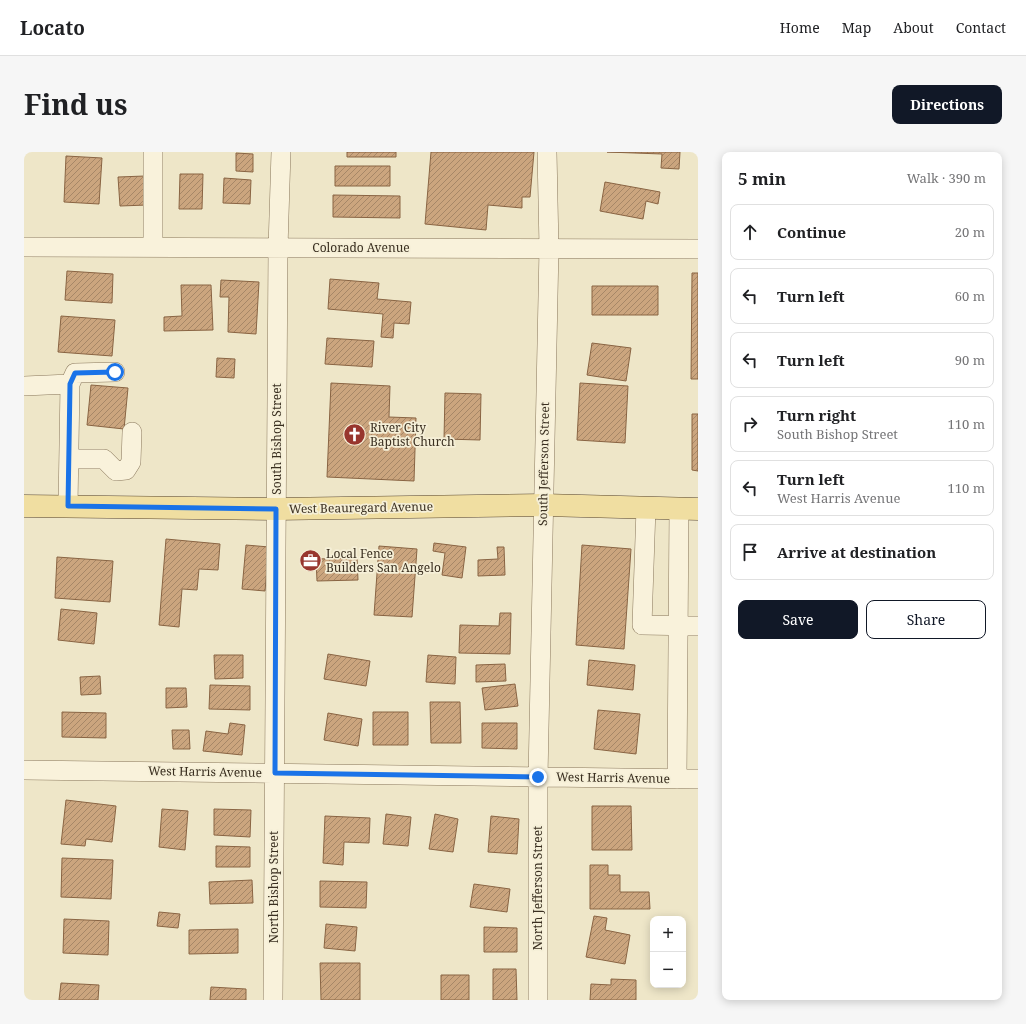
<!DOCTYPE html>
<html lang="en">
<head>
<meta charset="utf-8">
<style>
  body { margin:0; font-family:"Noto Serif",serif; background:#f6f6f6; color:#202124 }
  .controls { position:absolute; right:12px; bottom:12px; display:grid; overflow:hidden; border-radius:8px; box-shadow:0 2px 10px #0003 }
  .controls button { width:36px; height:36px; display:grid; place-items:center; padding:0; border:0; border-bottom:1px solid #e0e0e0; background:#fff; color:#202124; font:20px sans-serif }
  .stop { position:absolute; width:12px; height:12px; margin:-9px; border:3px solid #1a73e8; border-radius:50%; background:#fff }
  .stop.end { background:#1a73e8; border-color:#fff; box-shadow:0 1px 4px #0008 }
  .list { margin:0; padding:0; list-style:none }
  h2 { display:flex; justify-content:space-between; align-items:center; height:52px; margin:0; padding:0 16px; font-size:17px }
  h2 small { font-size:13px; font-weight:400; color:#757577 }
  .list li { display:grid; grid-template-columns:26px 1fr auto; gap:12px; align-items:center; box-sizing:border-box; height:56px; margin:0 8px 8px; padding:0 8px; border:1px solid #e0e0e0; border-radius:8px }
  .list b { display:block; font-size:15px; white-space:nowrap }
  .list p { margin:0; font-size:13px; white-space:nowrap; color:#757577 }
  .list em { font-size:13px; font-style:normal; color:#757577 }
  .actions { display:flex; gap:8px; padding:12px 16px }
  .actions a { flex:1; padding:9px 0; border:1px solid #111827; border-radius:8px; text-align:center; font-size:14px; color:#111827 }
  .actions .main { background:#111827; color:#fff }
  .icon { flex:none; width:22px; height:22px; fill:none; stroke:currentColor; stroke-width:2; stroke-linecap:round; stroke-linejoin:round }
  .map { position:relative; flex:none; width:674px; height:848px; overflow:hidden; border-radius:8px }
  header { display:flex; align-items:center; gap:24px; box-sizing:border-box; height:56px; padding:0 20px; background:#fff; border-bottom:1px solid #e0e0e0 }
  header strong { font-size:19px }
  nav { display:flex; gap:22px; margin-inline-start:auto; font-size:14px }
  .intro { display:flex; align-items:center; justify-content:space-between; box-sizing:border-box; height:96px; padding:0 24px }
  h1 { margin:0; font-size:28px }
  .button { padding:10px 18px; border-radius:8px; background:#111827; color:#fff; font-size:14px; font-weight:700 }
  main { display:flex; gap:24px; padding:0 24px }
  aside { flex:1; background:#fff; border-radius:8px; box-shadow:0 2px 10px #0003 }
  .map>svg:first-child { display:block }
</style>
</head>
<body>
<header>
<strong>Locato</strong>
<nav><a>Home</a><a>Map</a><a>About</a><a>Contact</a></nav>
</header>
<div class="intro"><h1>Find us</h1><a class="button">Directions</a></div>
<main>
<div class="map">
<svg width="674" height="848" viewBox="0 0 674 848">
  <defs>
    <pattern id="building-hatch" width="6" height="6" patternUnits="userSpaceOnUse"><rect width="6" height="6" fill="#cba57e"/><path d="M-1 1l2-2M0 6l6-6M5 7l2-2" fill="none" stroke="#a68767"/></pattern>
  </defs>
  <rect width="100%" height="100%" fill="#eee6c8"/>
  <path fill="url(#building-hatch)" stroke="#896443" d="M 323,0 L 372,0 L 372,5 L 323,5 Z
    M 407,0 L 510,0 L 506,45 L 498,45 L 498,56 L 464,53 L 462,78 L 401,72 Z
    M 583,0 L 656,0 L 655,17 L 637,16 L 638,2 Z
    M 212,1 L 229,2 L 229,20 L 212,19 Z
    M 42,4 L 78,6 L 75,52 L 40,50 Z
    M 311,14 L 366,14 L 366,34 L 311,34 Z
    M 156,22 L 179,22 L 178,57 L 155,57 Z
    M 121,24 L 123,53 L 96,54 L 94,25 Z
    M 200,26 L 227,28 L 226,52 L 199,51 Z
    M 581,30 L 636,40 L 634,52 L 622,49 L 619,67 L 576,59 Z
    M 309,43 L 376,44 L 376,66 L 309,65 Z
    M 43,119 L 89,122 L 88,151 L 41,148 Z
    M 668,121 L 674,121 L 674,227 L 667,227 Z
    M 306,127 L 355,131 L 353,147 L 387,150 L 385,172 L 370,171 L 369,186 L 357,185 L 359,162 L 304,157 Z
    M 197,128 L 235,130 L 232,182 L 204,180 L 205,145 L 196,145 Z
    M 157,133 L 187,133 L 189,178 L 140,179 L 140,165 L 158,164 Z
    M 568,134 L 634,134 L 634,163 L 568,163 Z
    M 37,164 L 91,168 L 88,204 L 34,200 Z
    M 303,186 L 350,189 L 348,215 L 301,212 Z
    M 568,191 L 607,196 L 602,229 L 563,223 Z
    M 193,206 L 211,207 L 210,226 L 192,225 Z
    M 307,231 L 366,234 L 365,265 L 392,266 L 390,329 L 303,325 Z
    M 556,231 L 604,234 L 601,291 L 553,288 Z
    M 67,233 L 104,236 L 100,277 L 63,273 Z
    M 421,241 L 457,242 L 456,288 L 420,287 Z
    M 668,262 L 674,262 L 674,319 L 668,318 Z
    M 142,387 L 196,392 L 194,418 L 175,417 L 173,438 L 158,437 L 155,475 L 135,473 Z
    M 410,391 L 442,395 L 438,426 L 418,423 L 421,401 L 409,399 Z
    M 222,393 L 245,395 L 241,439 L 218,437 Z
    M 558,393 L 607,397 L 600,497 L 552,493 Z
    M 355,394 L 393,397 L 388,465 L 350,463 Z
    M 473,395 L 480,395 L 481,423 L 454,424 L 454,408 L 474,407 Z
    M 33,405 L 89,409 L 86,450 L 31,446 Z
    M 333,406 L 334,428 L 293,429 L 292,407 Z
    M 37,457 L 73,461 L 70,492 L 34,488 Z
    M 476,461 L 487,461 L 486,502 L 435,501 L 436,473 L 475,474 Z
    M 304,502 L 346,509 L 342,534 L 300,527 Z
    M 190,503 L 219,503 L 219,526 L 191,527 Z
    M 404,503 L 432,505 L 431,532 L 402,530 Z
    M 565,508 L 611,513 L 609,538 L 563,533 Z
    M 481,512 L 482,529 L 452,530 L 452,513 Z
    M 76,524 L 77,542 L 57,543 L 56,525 Z
    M 491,532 L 494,554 L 461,558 L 458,536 Z
    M 186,533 L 226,534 L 226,558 L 185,557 Z
    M 142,536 L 162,536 L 163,555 L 142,556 Z
    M 406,550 L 436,550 L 437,591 L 407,591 Z
    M 574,558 L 616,562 L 612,602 L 570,597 Z
    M 38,560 L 82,561 L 82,586 L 38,585 Z
    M 349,560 L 384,560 L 384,593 L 349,593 Z
    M 304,561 L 338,567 L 334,594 L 300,588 Z
    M 206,571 L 221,573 L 218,603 L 179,599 L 182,579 L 204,582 Z
    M 458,571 L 493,571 L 493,597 L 458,596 Z
    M 148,578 L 165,578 L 166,597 L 149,597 Z
    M 42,648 L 92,654 L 88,690 L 62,687 L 61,694 L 37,692 Z
    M 568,654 L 607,654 L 608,698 L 568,698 Z
    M 138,657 L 164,659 L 161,698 L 135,695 Z
    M 190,657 L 227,658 L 226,685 L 190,683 Z
    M 362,662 L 387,665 L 384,694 L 359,692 Z
    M 411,662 L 434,667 L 429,700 L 405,697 Z
    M 301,664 L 346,666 L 345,691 L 320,690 L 319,713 L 299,711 Z
    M 467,664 L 495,667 L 493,702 L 464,700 Z
    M 192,694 L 226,695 L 226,715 L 192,715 Z
    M 38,706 L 89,708 L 87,747 L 37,745 Z
    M 566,713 L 584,713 L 584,723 L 596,723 L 596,740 L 625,740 L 626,757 L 566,757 Z
    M 228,728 L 229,751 L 186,752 L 185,730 Z
    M 296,729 L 343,730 L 342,756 L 296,755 Z
    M 450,732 L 486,737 L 483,760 L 446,755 Z
    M 135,760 L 156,762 L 154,776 L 133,774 Z
    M 570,764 L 583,766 L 581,778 L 606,783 L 601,812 L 562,805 Z
    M 40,767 L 85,769 L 84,803 L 39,801 Z
    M 302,772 L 333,775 L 331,799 L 300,796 Z
    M 460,775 L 493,776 L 493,800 L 460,800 Z
    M 214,777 L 214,801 L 165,802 L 165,778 Z
    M 296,811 L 336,811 L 336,848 L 297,848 Z
    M 469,817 L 492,817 L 493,848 L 469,848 Z
    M 417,823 L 445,823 L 445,848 L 417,848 Z
    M 587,827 L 612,828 L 612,848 L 566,848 L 567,832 L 587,833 Z
    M 37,831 L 75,833 L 74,848 L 35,848 Z
    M 187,835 L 222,837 L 222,848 L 186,848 Z"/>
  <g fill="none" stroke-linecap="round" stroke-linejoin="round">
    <defs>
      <path id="minor" d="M 0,95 L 674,97
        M 129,95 L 129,0
        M 46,232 L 51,221 L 91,220
        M 0,234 L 46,232 L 44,354
        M 45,307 L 80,307 L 92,319 L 102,318 L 107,310 L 108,280
        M 622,356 L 618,473 L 674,474
        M 0,618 L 674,627
        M 653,627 L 655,357
        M 249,848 L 254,96 L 257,0
        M 514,848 L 514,625 L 525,96 L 523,0"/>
      <path id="major" d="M 0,354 L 252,357 L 519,353 L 674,357"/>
    </defs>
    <use href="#minor" stroke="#8a785d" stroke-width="20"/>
    <use href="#major" stroke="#584631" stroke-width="23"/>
    <use href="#minor" stroke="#f9f2db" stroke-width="19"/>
    <use href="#major" stroke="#f0dea1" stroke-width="22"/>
  </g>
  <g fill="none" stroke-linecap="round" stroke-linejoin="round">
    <path stroke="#1a73e8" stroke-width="5" d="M 91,220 L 51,221 L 46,232 L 44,354 L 252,357 L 251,621 L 514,625"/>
  </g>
  <defs>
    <symbol id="church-disc" viewBox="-11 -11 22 22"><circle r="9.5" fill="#98362e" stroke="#f5efd7"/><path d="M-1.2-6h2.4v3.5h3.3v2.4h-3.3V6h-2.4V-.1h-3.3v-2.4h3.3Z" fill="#fff"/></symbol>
    <symbol id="office-disc" viewBox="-11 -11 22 22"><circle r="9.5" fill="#98362e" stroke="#f5efd7"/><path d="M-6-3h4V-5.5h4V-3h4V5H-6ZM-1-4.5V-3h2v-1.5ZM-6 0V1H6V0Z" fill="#fff"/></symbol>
  </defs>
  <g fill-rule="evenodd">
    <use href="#church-disc" x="318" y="270" width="25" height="25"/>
    <use href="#office-disc" x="274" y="396" width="25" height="25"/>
  </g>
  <g text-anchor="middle" stroke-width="3.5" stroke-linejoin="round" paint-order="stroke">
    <g font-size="12" fill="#3a2f20" stroke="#f5efd7">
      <text x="337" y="100">Colorado Avenue</text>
      <text transform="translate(253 287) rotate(-90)" y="4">South Bishop Street</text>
      <text transform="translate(520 312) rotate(-89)" y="4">South Jefferson Street</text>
      <text transform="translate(337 356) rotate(-1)" y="4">West Beauregard Avenue</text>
      <text transform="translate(181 620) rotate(1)" y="4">West Harris Avenue</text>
      <text transform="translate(589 626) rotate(1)" y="4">West Harris Avenue</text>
      <text transform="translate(250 735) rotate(-90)" y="4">North Bishop Street</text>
      <text transform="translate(514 736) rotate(-90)" y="4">North Jefferson Street</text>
    </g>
    <g font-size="12" fill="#3a2f20" stroke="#f5efd7" text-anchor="start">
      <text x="346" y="280">River City<tspan x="346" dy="14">Baptist Church</tspan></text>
      <text x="302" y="406">Local Fence<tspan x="302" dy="14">Builders San Angelo</tspan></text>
    </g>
  </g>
</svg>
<div class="controls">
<button>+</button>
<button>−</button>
</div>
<div class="stop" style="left:91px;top:220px"></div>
<div class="stop end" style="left:514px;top:625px"></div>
</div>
<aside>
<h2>5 min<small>Walk · 390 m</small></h2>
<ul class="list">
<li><svg class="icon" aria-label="ahead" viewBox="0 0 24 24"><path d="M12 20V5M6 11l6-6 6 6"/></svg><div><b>Continue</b></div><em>20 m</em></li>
<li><svg class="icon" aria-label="left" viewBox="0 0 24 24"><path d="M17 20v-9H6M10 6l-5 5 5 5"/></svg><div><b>Turn left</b></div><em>60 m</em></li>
<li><svg class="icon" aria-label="left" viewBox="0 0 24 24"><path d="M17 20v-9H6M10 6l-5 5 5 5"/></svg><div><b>Turn left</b></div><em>90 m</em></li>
<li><svg class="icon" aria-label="right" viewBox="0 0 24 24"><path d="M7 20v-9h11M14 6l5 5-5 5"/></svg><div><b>Turn right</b><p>South Bishop Street</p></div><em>110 m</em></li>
<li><svg class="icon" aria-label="left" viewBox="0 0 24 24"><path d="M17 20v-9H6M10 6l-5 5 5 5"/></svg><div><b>Turn left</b><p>West Harris Avenue</p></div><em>110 m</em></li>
<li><svg class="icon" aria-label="arrive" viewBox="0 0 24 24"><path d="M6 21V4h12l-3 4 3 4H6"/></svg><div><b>Arrive at destination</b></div></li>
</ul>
<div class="actions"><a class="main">Save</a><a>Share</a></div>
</aside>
</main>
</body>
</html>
